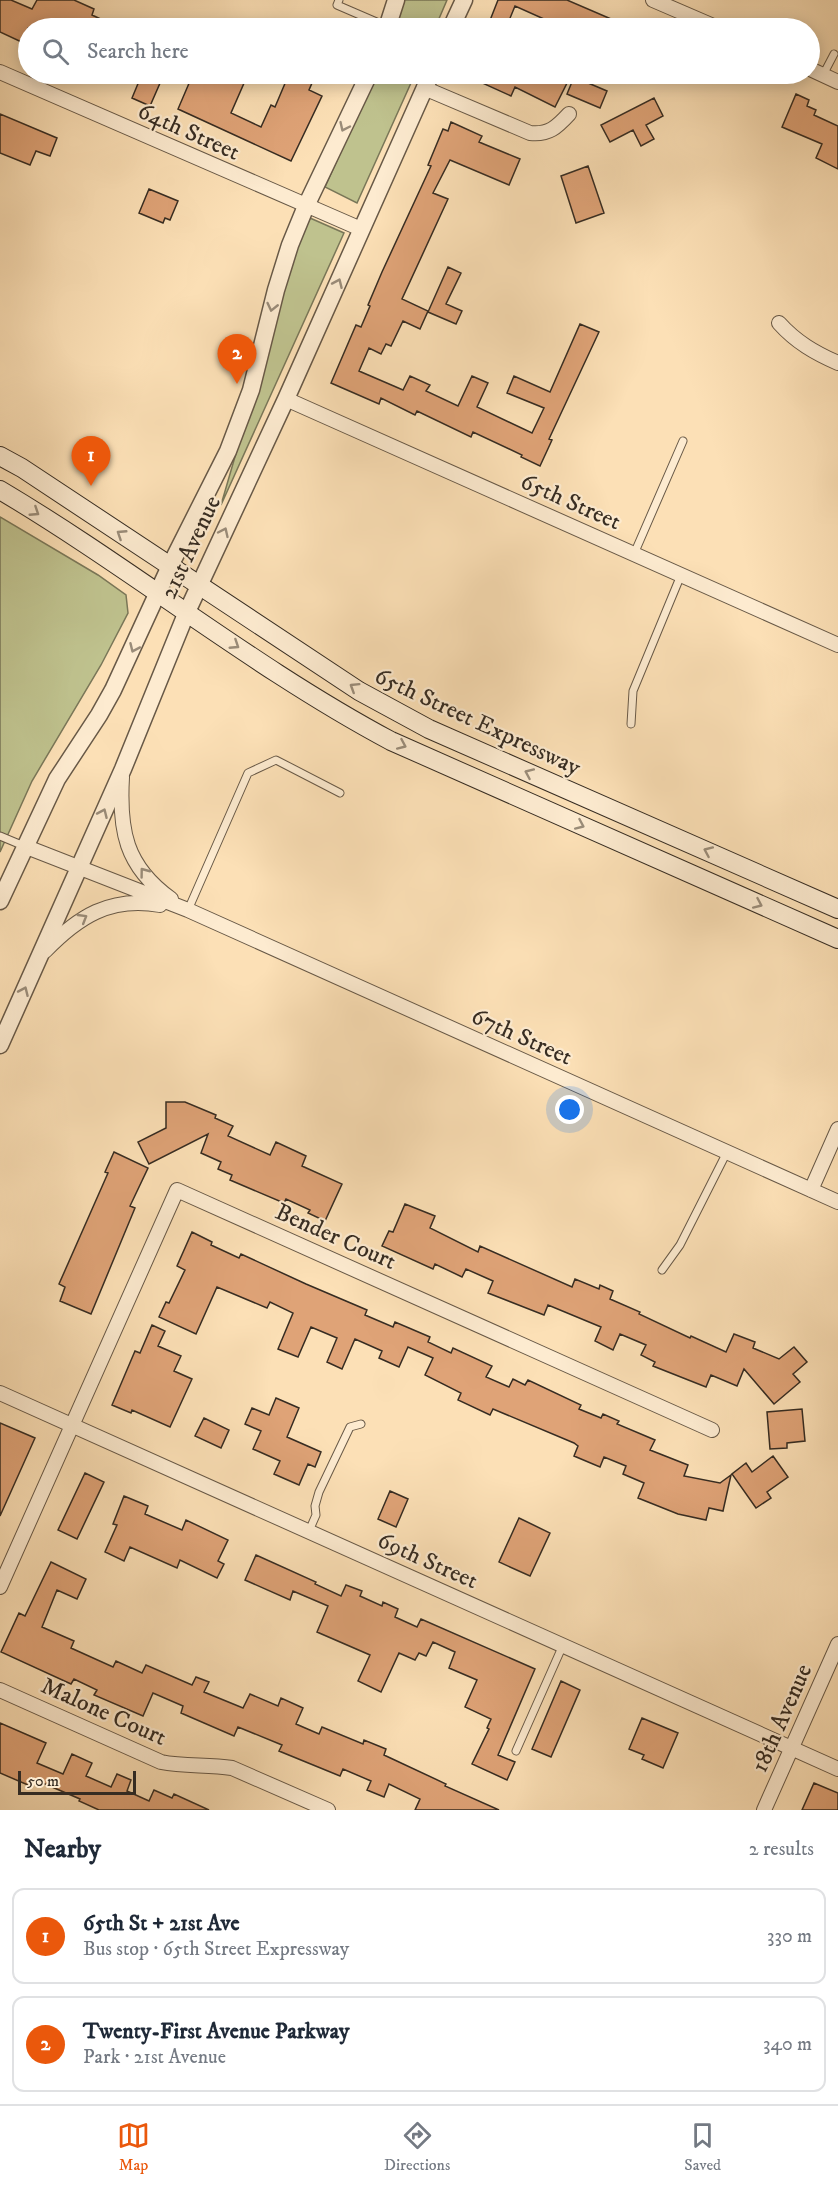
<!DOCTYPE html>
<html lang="en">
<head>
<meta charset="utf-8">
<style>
  body { margin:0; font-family:"IM FELL DW Pica",serif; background:#f2f2f3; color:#1f2937 }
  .scale { position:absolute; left:18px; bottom:15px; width:118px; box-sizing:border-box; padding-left:6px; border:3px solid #362c22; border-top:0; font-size:16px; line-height:21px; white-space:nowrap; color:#362c22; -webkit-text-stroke:4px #fdebd0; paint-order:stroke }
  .you { position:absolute; left:570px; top:1110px; width:21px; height:21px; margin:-15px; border:4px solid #fff; border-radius:50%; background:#1a73e8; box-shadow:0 0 0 9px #1a73e833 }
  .badge { display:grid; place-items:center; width:39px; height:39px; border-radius:50%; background:#ea580c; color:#fff; font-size:20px; font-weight:700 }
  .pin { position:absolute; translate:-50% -50px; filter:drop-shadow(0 2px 3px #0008) }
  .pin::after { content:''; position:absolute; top:32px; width:21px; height:18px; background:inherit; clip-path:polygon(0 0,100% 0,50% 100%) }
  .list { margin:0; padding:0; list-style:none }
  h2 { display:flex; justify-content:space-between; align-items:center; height:78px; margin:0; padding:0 24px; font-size:26px }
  h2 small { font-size:20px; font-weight:400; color:#747a83 }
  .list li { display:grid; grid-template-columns:39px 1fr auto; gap:18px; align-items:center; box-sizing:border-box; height:96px; margin:0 12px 12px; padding:0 12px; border:2px solid #e0e1e3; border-radius:12px }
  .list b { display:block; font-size:22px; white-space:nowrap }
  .list p { margin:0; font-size:20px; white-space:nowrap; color:#747a83 }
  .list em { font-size:20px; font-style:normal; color:#747a83 }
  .icon { flex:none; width:33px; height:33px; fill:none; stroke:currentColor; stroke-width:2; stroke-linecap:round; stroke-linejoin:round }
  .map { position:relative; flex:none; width:838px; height:1810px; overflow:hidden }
  .search { position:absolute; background:#fff; box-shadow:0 3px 15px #0003; left:18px; right:18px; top:18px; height:66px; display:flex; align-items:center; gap:15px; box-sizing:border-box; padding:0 21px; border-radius:33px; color:#747a83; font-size:22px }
  .sheet { height:294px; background:#fff }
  nav { display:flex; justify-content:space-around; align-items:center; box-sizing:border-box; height:84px; border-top:2px solid #e0e1e3; background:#fff; font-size:16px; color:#747a83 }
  nav a { display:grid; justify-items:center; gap:3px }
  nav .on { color:#ea580c }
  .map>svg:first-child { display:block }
</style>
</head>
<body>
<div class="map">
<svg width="838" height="1810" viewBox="0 0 838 1810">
  <rect width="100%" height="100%" fill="#fce0b6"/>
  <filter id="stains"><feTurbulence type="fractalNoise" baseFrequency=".00333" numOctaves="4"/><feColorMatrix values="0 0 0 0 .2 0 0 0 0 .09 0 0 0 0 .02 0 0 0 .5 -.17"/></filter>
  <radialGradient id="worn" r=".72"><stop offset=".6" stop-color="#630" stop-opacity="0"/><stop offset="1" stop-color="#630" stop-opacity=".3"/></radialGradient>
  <path fill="#bfc28e" stroke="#7a7758" stroke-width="1.5" d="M 404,0 L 447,0 L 435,28 L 395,28 Z
    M 376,74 L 415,74 L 357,203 L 325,187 Z
    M 310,218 L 344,233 L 221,505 L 295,250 Z
    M 0,517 L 98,575 L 126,595 L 128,613 L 101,665 L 32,781 L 0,852 Z"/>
  <path fill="#dfa377" stroke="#362c22" stroke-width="1.5" d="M 0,0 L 11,0 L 32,9 L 37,0 L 74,0 L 94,9 L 92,15 L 120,28 L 28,28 L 28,45 L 0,32 Z
    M 498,0 L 567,0 L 632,28 L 564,28 L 515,6 L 506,28 L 487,28 Z
    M 142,74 L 164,74 L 150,106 L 132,98 Z
    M 193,74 L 248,74 L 231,113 L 261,127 L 271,105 L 275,107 L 289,74 L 316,74 L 309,90 L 322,96 L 291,161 L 178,109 Z
    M 484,74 L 547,74 L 567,83 L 555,107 L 515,87 L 511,96 L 480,82 Z
    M 574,77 L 607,91 L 600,108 L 567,94 Z
    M 796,94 L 809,100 L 807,106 L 816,110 L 814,115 L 838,126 L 838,169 L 816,158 L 822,144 L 782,127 Z
    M 654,98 L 663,116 L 646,125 L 654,139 L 641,146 L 633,130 L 610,142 L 601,125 Z
    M 0,114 L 57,138 L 50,156 L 36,151 L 30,165 L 0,153 Z
    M 451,122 L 482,136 L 479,142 L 520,159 L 509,185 L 450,160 L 433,193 L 448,199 L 402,299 L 428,311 L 420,329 L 403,321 L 391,346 L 386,344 L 381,354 L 369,348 L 359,371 L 403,390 L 410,376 L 430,385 L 426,391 L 458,406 L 472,376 L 488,383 L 477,407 L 532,433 L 544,408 L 507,393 L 514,376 L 550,392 L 580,324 L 599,332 L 549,439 L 552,440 L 540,466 L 521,457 L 522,455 L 473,432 L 471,437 L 417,411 L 415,415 L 381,398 L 379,404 L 331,383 L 356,325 L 361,327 L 370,306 L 368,305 L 382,272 L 431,166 L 428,165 L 443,129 L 448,131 Z
    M 588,166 L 604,213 L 576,223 L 561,176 Z
    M 149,189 L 178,201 L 170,220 L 165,218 L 163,223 L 139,213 Z
    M 448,267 L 461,273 L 446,304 L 462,311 L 456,324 L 428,312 Z
    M 166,1102 L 185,1102 L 216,1115 L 215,1118 L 233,1126 L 228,1136 L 270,1155 L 276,1142 L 306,1156 L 302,1166 L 342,1184 L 325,1221 L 308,1213 L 310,1210 L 286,1199 L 284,1203 L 230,1180 L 232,1175 L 218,1169 L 221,1162 L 201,1153 L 208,1134 L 149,1164 L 138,1142 L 166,1128 Z
    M 114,1152 L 148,1168 L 130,1206 L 135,1208 L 91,1314 L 60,1301 L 65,1287 L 59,1284 L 108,1173 L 105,1172 Z
    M 405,1204 L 435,1216 L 430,1228 L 478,1252 L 480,1246 L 572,1287 L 575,1279 L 599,1289 L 600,1285 L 613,1291 L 610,1299 L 640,1312 L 639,1314 L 690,1338 L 691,1336 L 726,1352 L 734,1334 L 755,1342 L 753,1348 L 779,1359 L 794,1347 L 807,1362 L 793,1374 L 800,1382 L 774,1404 L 744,1369 L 737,1386 L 711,1375 L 706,1387 L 653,1366 L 655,1362 L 641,1355 L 646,1345 L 620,1334 L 613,1350 L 595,1341 L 601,1327 L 548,1305 L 544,1315 L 488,1293 L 493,1281 L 466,1269 L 462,1277 L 435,1264 L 433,1269 L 382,1246 L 389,1231 L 393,1232 Z
    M 192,1232 L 212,1242 L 211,1245 L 239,1258 L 241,1254 L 306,1284 L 367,1310 L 365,1315 L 393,1327 L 395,1322 L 430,1337 L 428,1342 L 451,1353 L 453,1348 L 492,1366 L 486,1377 L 509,1387 L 513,1379 L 525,1385 L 528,1380 L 581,1405 L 579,1409 L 601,1418 L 603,1414 L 619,1421 L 617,1424 L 655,1440 L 650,1450 L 688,1465 L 684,1476 L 720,1483 L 731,1475 L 723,1511 L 709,1508 L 706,1520 L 678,1514 L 638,1498 L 644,1483 L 623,1474 L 626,1466 L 604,1457 L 600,1467 L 574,1456 L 578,1446 L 574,1443 L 493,1409 L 490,1415 L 458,1400 L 461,1393 L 425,1375 L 433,1358 L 408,1347 L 399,1367 L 379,1358 L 382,1351 L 355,1339 L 342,1369 L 327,1362 L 337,1338 L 311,1327 L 298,1357 L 278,1349 L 293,1313 L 270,1302 L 267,1308 L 217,1287 L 196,1334 L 159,1317 L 166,1302 L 169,1303 L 185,1270 L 177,1266 Z
    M 152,1325 L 165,1331 L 158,1346 L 181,1356 L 174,1371 L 192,1379 L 170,1427 L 132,1410 L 131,1413 L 112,1405 L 135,1351 L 140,1353 Z
    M 276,1398 L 299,1408 L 287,1437 L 321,1452 L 315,1467 L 308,1464 L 299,1485 L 274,1474 L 280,1461 L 253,1449 L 261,1431 L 245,1424 L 252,1408 L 269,1415 Z
    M 802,1409 L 805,1441 L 787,1443 L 787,1448 L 770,1449 L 767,1412 Z
    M 204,1418 L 229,1430 L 221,1448 L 195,1436 Z
    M 0,1423 L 35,1438 L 0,1516 Z
    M 773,1456 L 788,1477 L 767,1492 L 771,1498 L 756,1508 L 732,1474 L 746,1463 L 752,1472 Z
    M 85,1473 L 104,1482 L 77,1539 L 58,1530 Z
    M 390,1491 L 408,1499 L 396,1527 L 378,1519 Z
    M 124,1496 L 148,1506 L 145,1514 L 182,1530 L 186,1520 L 228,1540 L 218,1561 L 224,1564 L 217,1578 L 180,1560 L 177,1568 L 130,1547 L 124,1561 L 105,1552 L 117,1525 L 113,1524 Z
    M 519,1518 L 550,1533 L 530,1576 L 499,1562 Z
    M 256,1555 L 316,1582 L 315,1584 L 341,1596 L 346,1585 L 362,1591 L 360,1596 L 382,1606 L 383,1602 L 398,1609 L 395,1617 L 417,1627 L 421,1619 L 535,1669 L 498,1755 L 515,1762 L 507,1780 L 472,1764 L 489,1729 L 487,1728 L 491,1719 L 465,1707 L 477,1680 L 449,1668 L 455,1652 L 433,1642 L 426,1656 L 419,1653 L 415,1660 L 399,1653 L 381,1692 L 358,1681 L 370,1655 L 317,1632 L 328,1606 L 293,1591 L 290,1600 L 245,1580 Z
    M 51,1562 L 86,1579 L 77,1599 L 57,1590 L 42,1627 L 74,1641 L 71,1648 L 113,1667 L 116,1661 L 142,1673 L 146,1665 L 192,1685 L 196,1677 L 209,1682 L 204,1692 L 243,1708 L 250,1694 L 278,1706 L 281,1698 L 303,1708 L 296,1724 L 319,1734 L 322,1727 L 363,1744 L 364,1740 L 386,1749 L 384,1755 L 446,1784 L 445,1786 L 499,1810 L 415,1810 L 420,1799 L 389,1784 L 384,1797 L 367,1790 L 371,1781 L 343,1769 L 340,1776 L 279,1751 L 282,1745 L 238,1727 L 234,1736 L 181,1713 L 183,1706 L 153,1693 L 143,1716 L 94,1695 L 97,1690 L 74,1679 L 71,1684 L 1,1652 L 19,1613 L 25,1616 Z
    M 561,1681 L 580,1690 L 551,1757 L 532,1749 Z
    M 642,1718 L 678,1733 L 663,1768 L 642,1759 L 644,1755 L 629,1749 Z
    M 0,1723 L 46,1743 L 37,1763 L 63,1774 L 72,1754 L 92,1763 L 86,1776 L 111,1787 L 117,1774 L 131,1780 L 127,1791 L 149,1801 L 154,1790 L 172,1798 L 174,1794 L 209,1810 L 99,1810 L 79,1801 L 80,1799 L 31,1778 L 28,1785 L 0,1773 Z
    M 814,1783 L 838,1793 L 838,1810 L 802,1810 Z"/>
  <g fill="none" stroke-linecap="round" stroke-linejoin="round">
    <defs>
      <path id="service" d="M 339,0 L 337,5 L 388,27
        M 823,75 L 834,54
        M 634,554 L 683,441
        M 631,724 L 633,691 L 681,575
        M 0,836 L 24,846
        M 188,910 L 248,773 L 276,760 L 340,793
        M 662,1270 L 680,1245 L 727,1152
        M 309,1531 L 316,1515 L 315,1506 L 319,1492 L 350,1427 L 361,1424
        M 516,1751 L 563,1645"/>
      <path id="minor" d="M 653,0 L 718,28
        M 810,69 L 838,82
        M 0,72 L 361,229
        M 424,88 L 530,133 C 549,135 557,127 569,114
        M 779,323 C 796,342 815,353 838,363
        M 286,399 L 838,645
        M 122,777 C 119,830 125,866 171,899
        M 24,846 L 188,910 L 838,1202
        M 45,951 C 78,917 110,896 160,905
        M 811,1190 L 838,1129
        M 0,1393 L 838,1769
        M 0,1587 L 177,1190 L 712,1430
        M 0,1690 L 161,1762 C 185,1767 208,1764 232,1768 L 328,1810
        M 764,1810 L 838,1644"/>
      <path id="tertiary" d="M 387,28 L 396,0
        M 451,28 L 464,0
        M 0,901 L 57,779 L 99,715 L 113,690 L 170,566 L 228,451 L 251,390 L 276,290 L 290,245 L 306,206 L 369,74
        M 0,1045 L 123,769 L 186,614 L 286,399 L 431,74"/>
      <path id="secondary" d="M 0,456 L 22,468 L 359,691 L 429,729 L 838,909
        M 0,490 C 133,569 254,668 391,741 L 838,939"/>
    </defs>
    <use href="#service" stroke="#685947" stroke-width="9"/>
    <use href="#minor" stroke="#685947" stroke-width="16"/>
    <use href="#tertiary" stroke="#685947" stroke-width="19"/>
    <use href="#secondary" stroke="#362c22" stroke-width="20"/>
    <use href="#service" stroke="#fdebd0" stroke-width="7"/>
    <use href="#minor" stroke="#fdebd0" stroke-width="14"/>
    <use href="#tertiary" stroke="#fdebd0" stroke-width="16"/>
    <use href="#secondary" stroke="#fdebd0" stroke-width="18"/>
  </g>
  <defs><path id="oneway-chevron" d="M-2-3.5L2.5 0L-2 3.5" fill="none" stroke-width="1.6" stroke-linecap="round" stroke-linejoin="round" transform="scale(1.5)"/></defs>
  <g stroke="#9a8c79">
    <use href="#oneway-chevron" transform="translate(344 127) rotate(115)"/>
    <use href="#oneway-chevron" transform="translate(338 283) rotate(-66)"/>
    <use href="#oneway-chevron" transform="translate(272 307) rotate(103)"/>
    <use href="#oneway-chevron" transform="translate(35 512) rotate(33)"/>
    <use href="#oneway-chevron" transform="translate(224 532) rotate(-65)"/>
    <use href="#oneway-chevron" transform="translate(121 534) rotate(-147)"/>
    <use href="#oneway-chevron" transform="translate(235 645) rotate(33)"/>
    <use href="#oneway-chevron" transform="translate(134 648) rotate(114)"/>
    <use href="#oneway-chevron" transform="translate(354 687) rotate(-148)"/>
    <use href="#oneway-chevron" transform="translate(402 745) rotate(24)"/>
    <use href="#oneway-chevron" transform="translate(529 773) rotate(-156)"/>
    <use href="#oneway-chevron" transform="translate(103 813) rotate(-66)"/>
    <use href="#oneway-chevron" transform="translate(580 825) rotate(24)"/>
    <use href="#oneway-chevron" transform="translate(708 851) rotate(-156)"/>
    <use href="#oneway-chevron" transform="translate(144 872) rotate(-127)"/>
    <use href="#oneway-chevron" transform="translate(758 904) rotate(24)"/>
    <use href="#oneway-chevron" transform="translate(83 918) rotate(-31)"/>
    <use href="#oneway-chevron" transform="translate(24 991) rotate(-66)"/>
  </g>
  <g text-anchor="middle" stroke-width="4.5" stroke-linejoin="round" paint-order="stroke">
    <g font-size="24" fill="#362c22" stroke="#fdebd0">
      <text transform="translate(189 131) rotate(24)" y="8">64th Street</text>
      <text transform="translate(571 501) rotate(24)" y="8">65th Street</text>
      <text transform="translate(190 547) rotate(-65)" y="8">21st Avenue</text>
      <text transform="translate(478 721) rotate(25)" y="8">65th Street Expressway</text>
      <text transform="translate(522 1036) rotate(24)" y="8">67th Street</text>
      <text transform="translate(336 1236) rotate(24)" y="8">Bender Court</text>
      <text transform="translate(428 1560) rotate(24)" y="8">69th Street</text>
      <text transform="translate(104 1711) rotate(24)" y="8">Malone Court</text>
      <text transform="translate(781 1718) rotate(-66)" y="8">18th Avenue</text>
    </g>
  </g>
  <rect width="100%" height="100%" filter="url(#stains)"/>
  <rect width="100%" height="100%" fill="url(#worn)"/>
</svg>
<div class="scale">50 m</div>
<div class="you"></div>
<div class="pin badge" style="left:91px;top:486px">1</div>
<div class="pin badge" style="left:237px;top:384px">2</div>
<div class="search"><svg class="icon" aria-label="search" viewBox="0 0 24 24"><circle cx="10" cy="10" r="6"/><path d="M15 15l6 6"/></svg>Search here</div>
</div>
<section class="sheet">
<h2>Nearby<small>2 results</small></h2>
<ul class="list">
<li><span class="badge">1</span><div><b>65th St + 21st Ave</b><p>Bus stop · 65th Street Expressway</p></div><em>330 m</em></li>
<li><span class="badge">2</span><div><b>Twenty-First Avenue Parkway</b><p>Park · 21st Avenue</p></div><em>340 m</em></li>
</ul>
</section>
<nav>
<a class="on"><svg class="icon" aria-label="map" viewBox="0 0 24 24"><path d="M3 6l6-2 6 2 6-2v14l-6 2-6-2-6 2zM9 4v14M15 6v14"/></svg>Map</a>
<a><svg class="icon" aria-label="directions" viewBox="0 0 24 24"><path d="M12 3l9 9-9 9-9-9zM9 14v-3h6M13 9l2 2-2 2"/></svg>Directions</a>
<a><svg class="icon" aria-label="saved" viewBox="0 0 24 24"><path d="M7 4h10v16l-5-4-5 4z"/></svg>Saved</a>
</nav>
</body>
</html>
